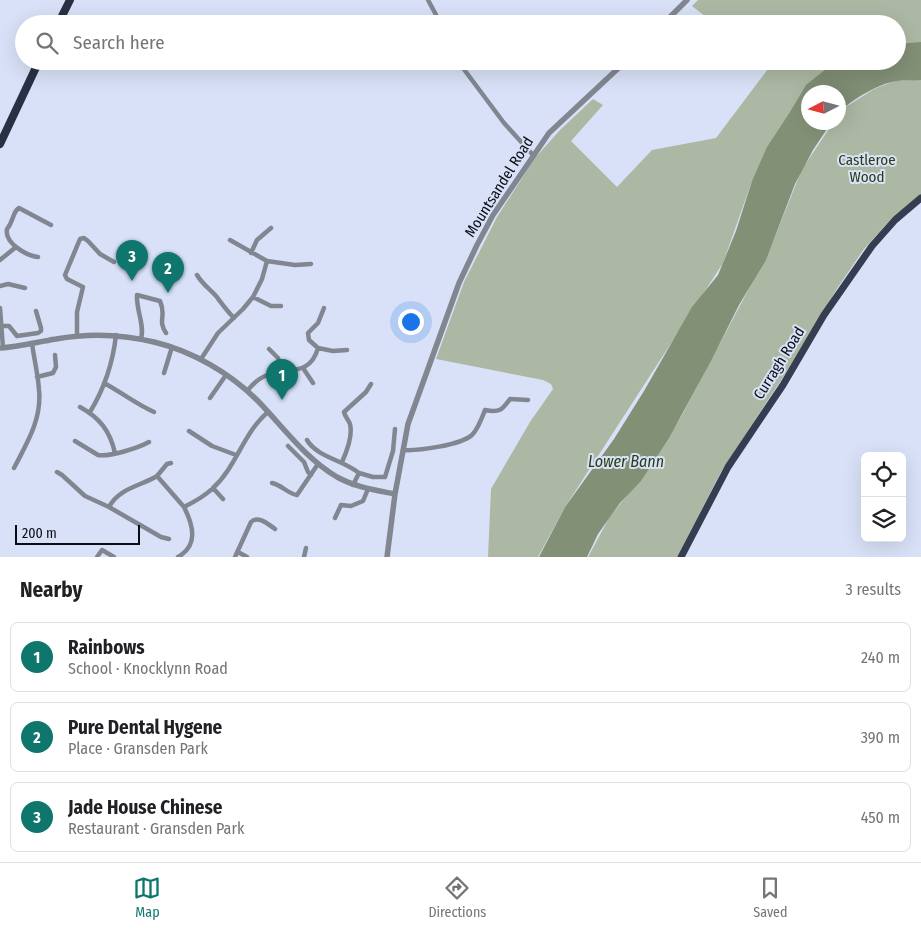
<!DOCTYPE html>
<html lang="en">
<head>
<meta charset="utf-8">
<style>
  body { margin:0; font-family:"Fira Sans Condensed",sans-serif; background:#f2f2f2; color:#202124 }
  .controls { position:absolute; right:15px; bottom:15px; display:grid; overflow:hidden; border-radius:8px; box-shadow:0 5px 20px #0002 }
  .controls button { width:45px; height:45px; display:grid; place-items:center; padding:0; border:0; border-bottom:1px solid #e0e0e0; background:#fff; color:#202124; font:25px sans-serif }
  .compass { position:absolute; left:801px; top:85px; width:45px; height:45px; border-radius:50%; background:#fff; box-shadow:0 5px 20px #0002; rotate:264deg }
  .scale { position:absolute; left:15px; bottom:12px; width:125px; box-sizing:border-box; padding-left:5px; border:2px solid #0a0d14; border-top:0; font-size:14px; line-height:18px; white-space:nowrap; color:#0a0d14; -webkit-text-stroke:4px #d8e1f7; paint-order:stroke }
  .you { position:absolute; left:410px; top:321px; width:18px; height:18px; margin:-12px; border:4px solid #fff; border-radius:50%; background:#1a73e8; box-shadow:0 0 0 8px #1a73e833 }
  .badge { display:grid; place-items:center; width:32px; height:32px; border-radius:50%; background:#0f766e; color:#fff; font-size:16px; font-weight:700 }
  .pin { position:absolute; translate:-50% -41px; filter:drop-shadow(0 1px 2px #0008) }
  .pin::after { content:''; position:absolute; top:26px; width:18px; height:15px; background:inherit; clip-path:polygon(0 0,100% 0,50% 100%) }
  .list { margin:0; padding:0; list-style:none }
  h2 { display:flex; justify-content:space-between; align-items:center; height:65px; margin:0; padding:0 20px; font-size:21px }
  h2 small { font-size:16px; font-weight:400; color:#757577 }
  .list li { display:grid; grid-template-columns:32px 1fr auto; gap:15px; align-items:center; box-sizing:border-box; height:70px; margin:0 10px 10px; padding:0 10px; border:1px solid #e0e0e0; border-radius:8px }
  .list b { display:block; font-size:19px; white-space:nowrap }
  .list p { margin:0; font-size:16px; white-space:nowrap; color:#757577 }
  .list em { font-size:16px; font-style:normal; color:#757577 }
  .icon { flex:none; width:28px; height:28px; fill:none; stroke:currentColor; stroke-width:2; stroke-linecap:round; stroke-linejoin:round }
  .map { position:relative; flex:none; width:921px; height:557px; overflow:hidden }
  .search { position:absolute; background:#fff; box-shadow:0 5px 20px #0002; left:15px; right:15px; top:15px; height:55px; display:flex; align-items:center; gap:12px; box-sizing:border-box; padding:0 18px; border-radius:28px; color:#757577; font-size:19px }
  .sheet { height:305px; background:#fff }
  nav { display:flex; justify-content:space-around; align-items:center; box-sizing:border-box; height:70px; border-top:1px solid #e0e0e0; background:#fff; font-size:14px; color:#757577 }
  nav a { display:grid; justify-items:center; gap:2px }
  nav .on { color:#0f766e }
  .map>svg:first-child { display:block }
</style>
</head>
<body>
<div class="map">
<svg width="921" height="557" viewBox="0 0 921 557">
  <rect width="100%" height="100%" fill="#d8e1f7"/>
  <path fill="#adb8a4" d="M 698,0 L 921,0 L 921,43 L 897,45 L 897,24 L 715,24 L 692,6 Z
    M 774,61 L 836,61 L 802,92 L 752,181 L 723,263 L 565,507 L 538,557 L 488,557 L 491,489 L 530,422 L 553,389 L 551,384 L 543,380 L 436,359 L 464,282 L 497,217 L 535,158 L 560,130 L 593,99 L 603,105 L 571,141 L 617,187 L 652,150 L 716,138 Z
    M 921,80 L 921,194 L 891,219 L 864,249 L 838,287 L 789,368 L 721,472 L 677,557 L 588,557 L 609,518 L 651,465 L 682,415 L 770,249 L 802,169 L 833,123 L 838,122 L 839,114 L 841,110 L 874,89 L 895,81 Z"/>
  <path fill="#829076" d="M 921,42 L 921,80 C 913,81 905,80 897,81 C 880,83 850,100 839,113 L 838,92 L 808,92 L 808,122 L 831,123 L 813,150 L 795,184 L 766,260 L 739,305 L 711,361 L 669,438 L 641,481 L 620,503 L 598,534 L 587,557 L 539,557 L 565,507 L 614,439 L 644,391 L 692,307 L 718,275 L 736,231 L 752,181 L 767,147 L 790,112 L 806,85 L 836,61 L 897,61 L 897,44 Z"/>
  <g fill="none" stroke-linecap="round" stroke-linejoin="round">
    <path stroke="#818691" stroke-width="4.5" d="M 428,0 L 441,24
      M 460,61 L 463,68 L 504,123 L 533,155
      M 230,240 L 267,261
      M 251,253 L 257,240 L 271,228
      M 38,257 C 27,256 4,243 7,229 C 8,228 11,223 11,222 C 14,216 14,211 19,208 L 51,225
      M 0,260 L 16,247
      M 197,275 C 203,285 209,288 216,296 C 222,304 227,311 234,318
      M 0,286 L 8,284 L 25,288
      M 253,297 L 271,306 L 281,306
      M 0,308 L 3,348
      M 2,326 L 9,326 L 17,336 L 38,333 L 41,331 L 41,328 L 36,311
      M 77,336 L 77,312 L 83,287 L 67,279 L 65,275 L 80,239 L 84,238 L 88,241 L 100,254 L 114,262
      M 141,339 C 145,325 136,310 137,295 L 160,301 C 167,317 157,319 166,333
      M 318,348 L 309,340 L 308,333 L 318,323 L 324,308
      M 269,349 L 278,358 L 282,371
      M 201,359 L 218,333 L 243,309 L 253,297 L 262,279 L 267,261 L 295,265 L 311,264
      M 303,368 L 313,383
      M 164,373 L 172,347
      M 37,377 L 53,373 L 56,367 L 55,355
      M 104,383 C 121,392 136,404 154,412
      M 247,391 C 252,385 258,379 265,376 C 287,367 310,377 318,348 L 333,351 L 347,350
      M 210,398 L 226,375
      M 80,407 C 100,418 110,431 115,453
      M 90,412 C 104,389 113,362 116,335
      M 189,431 L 212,446 L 236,455
      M 307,440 C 317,457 343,460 359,473
      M 75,441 L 98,455 C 110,457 138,448 149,442
      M 288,446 L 304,462 L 308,472 L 311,475
      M 403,450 C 418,451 461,445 472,435 C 478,429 482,418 485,410 C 500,413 502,410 510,399 L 528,400
      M 342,462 C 347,451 353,436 350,424 C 348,419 345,417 344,412 L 366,392 L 371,384
      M 14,468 C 27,443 42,419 39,390 C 38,374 34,359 32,343
      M 57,472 L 62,475 L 85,496 L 109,507 L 161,537 L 169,539
      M 157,476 L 167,464 L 171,463
      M 272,483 C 282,485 288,494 297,495 L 318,464
      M 353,485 L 359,473 L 373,477 L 385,477 L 393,451 L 395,429
      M 213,488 L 223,499
      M 109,507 C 119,488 141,486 157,476 L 184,507
      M 335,518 L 341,505 L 351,506 L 363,501 L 368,489
      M 238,552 L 247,557
      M 97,557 L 102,550 L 114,557
      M 178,557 C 199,545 193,525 184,507 C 194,502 205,496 213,488 C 237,466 243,433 268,412
      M 235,557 L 251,522 C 258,515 268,524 275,529
      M 304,557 L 306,548"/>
    <path stroke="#818691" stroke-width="5.5" d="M 663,24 L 687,0
      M 0,348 C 19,347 37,342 56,339 C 89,333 121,334 154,342 C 192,351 230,373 258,401 C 284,428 305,458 337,477 C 355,487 375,490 395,494
      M 387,557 L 395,494 L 408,424 L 459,283 L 477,245 L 493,215 L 549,133 L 626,61"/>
    <path stroke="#353d50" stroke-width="7" d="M 681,557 L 728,467 L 783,385 L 824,315 L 872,246 L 895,220 L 921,198"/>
    <path stroke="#283044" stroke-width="8" d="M 58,24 L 70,0
      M 0,144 L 39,61"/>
  </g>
  <g text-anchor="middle" stroke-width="4" stroke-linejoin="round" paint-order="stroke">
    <g font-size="15" fill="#2b3f14" stroke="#d8e1f7">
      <text x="867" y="165">Castleroe<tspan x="867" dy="17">Wood</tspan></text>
    </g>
    <g font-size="15" fill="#0a0d14" stroke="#d8e1f7">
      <text transform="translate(499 187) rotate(-58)" y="5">Mountsandel Road</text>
      <text transform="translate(779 363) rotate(-58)" y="5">Curragh Road</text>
    </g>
    <g font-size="16" font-style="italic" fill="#283d12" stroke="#d8e1f7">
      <text x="626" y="467">Lower Bann</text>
    </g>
  </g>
</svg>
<div class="controls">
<button><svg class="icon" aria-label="locate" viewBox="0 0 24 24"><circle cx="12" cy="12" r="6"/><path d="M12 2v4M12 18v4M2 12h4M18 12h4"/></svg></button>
<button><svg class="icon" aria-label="layers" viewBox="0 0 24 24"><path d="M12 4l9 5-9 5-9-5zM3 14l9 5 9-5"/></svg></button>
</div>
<svg class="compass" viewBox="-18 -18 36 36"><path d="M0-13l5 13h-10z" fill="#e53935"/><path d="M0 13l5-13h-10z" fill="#757577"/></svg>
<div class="scale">200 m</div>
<div class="you"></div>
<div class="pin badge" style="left:282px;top:400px">1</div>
<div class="pin badge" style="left:168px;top:293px">2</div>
<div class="pin badge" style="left:132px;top:281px">3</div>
<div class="search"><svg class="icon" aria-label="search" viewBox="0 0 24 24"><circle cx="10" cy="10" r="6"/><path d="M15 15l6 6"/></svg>Search here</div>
</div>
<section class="sheet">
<h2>Nearby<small>3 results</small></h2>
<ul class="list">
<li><span class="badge">1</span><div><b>Rainbows</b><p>School · Knocklynn Road</p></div><em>240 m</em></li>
<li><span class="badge">2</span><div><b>Pure Dental Hygene</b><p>Place · Gransden Park</p></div><em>390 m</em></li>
<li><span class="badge">3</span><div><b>Jade House Chinese</b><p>Restaurant · Gransden Park</p></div><em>450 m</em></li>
</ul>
</section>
<nav>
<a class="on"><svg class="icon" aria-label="map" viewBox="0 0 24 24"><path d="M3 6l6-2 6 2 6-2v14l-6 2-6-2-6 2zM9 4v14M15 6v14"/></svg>Map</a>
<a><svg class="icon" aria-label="directions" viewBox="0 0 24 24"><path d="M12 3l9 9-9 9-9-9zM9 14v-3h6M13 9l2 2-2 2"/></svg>Directions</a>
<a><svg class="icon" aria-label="saved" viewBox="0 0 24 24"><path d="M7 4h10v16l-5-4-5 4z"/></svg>Saved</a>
</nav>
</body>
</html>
